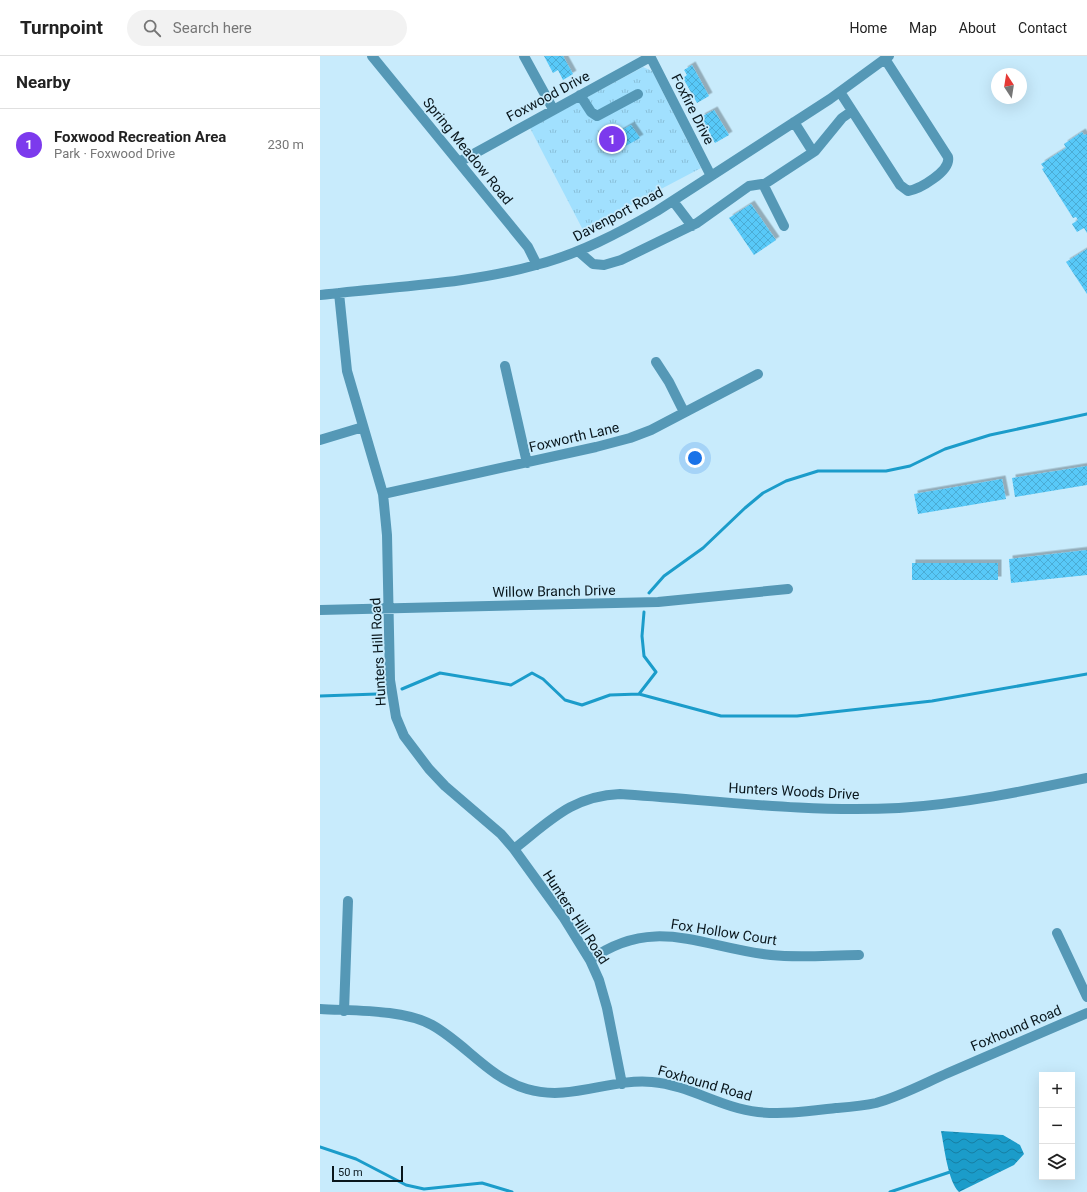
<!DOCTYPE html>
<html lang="en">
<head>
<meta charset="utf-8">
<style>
  body { margin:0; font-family:Roboto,sans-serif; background:#f2f2f2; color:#222 }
  .controls { position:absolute; right:12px; bottom:12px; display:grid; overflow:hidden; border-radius:0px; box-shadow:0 4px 16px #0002 }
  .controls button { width:36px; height:36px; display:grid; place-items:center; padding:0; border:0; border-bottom:1px solid #e0e0e0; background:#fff; color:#222; font:20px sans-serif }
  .compass { position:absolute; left:671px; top:12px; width:36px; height:36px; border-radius:50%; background:#fff; box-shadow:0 4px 16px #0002; rotate:348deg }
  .scale { position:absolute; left:12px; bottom:10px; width:71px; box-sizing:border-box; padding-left:4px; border:2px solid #09161c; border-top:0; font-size:11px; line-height:14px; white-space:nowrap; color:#09161c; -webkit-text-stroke:3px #c8ebfc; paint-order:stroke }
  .you { position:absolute; left:375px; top:402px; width:14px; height:14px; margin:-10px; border:3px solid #fff; border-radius:50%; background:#1a73e8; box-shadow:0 0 0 6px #1a73e833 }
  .badge { display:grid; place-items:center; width:26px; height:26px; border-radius:50%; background:#7c3aed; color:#fff; font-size:13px; font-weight:700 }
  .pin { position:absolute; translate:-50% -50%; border:2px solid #fff; box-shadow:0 1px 4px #0006 }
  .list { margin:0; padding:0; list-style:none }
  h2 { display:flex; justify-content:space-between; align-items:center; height:52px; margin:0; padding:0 16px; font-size:17px }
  h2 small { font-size:13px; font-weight:400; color:#767676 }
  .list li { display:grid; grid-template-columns:26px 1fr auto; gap:12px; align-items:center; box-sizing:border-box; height:72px; padding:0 16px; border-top:1px solid #e0e0e0 }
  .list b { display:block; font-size:15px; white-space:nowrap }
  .list p { margin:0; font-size:13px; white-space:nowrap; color:#767676 }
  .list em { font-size:13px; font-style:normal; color:#767676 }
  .icon { flex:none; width:22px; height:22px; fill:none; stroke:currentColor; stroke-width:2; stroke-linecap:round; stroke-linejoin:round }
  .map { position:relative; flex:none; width:767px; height:1136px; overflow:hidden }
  header { display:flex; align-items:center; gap:24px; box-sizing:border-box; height:56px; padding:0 20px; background:#fff; border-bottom:1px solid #e0e0e0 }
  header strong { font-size:19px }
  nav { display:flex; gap:22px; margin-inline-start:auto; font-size:14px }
  .search { width:280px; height:36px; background:#f2f2f2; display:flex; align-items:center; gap:10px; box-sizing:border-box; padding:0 14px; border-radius:22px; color:#767676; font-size:15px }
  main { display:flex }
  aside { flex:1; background:#fff }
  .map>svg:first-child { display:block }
</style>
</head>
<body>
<header>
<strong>Turnpoint</strong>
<div class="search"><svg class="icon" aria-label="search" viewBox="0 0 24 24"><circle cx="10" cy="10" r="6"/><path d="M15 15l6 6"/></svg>Search here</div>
<nav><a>Home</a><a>Map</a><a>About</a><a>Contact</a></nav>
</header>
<main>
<aside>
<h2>Nearby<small></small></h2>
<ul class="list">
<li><span class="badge">1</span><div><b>Foxwood Recreation Area</b><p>Park · Foxwood Drive</p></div><em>230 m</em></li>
</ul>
</aside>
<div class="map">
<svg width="767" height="1136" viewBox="0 0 767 1136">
  <defs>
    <pattern id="park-tufts" width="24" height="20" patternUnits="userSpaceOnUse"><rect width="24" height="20" fill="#a1e0fe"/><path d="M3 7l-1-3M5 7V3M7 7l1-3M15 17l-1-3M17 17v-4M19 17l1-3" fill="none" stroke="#89bfd9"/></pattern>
    <pattern id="water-waves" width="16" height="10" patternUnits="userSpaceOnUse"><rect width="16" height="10" fill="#1b9cca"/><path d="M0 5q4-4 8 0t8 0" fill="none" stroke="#167ea3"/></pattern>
    <pattern id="building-cross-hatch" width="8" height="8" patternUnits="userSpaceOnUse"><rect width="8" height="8" fill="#58c9f8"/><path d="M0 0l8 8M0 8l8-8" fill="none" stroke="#4bacd4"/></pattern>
    <filter id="shadow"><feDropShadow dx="3.5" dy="-3.5" stdDeviation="0" flood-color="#0004"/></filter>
  </defs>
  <rect width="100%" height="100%" fill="#c8ebfc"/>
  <path fill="url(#park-tufts)" d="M 323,11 L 332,15 L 381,112 L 263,174 L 210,72 Z"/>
  <path fill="url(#water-waves)" d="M 621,1075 L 683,1079 L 700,1089 L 704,1098 L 694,1109 L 639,1136 C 628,1126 624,1089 621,1075 Z"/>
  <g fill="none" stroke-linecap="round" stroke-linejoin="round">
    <path stroke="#1b9cca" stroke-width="3" d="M 329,537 L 344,520 L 383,492 L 425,452 L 443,437 L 466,425 L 498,415 L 566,415 L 590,410 L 625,393 L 670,379 L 767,358
      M 82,633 L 120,617 L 191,629 L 212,617 L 223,623 L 245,644 L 262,649 L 290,639 L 319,638 L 401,660 L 477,660 L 612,645 L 767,618
      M 319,638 L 336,616 L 324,600 L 322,580 L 324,556
      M 0,640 L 57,638
      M 0,1091 L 36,1103 L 86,1129 L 104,1133 L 162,1127 L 192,1136
      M 570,1136 L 630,1116"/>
  </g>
  <path fill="url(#building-cross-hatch)" filter="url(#shadow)" d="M 224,0 L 243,0 L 253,18 L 243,24 L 238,14 L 233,17 Z
    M 372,9 L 389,40 L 377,47 L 363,22 L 367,19 L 364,14 Z
    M 394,54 L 409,79 L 395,87 L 381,61 Z
    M 311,69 L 320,82 L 302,92 L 294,79 Z
    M 762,76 L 764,79 L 767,78 L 767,177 L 764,172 L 757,176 L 752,168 L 758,164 L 756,161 L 753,162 L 722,113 L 724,112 L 721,108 L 746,92 L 744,88 Z
    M 431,148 L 456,184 L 434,199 L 409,162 Z
    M 767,193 L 767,238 L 746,206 Z
    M 767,410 L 767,429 L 695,441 L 692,422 Z
    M 682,423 L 686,443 L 598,458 L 594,438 Z
    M 767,494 L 767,519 L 691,527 L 689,503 Z
    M 592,507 L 678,507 L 678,524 L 592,524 Z"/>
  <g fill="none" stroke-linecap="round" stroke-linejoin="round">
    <path stroke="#5598b6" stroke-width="10" d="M 52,0 L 208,191 L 217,209
      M 204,0 L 233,53
      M 330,0 L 391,120
      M 520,36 L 580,129 L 588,135 C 600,133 631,115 628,101 L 565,3
      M 260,39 L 271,56 L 277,60 L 318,38
      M 474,66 L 493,96
      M 139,106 L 330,1
      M 443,129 L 495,95 L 522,62 L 532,55
      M 353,145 L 372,170
      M 258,195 L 273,208 L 284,209 L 301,204 L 377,167 L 429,130 L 442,128 L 444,130 L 464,170
      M 19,237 L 27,315 L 63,438 L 67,479 L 70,624 L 76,661 L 84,680 L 109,713 L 125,730 L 181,778 L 194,793 L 244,862 L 270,904 L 279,924 L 287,952 L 302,1028
      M 0,239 C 72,230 145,229 216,209 C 259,198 299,177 337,155 L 510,43 L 569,0
      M 336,306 L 349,326 L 364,356
      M 185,310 L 207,407
      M 0,384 L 43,371
      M 63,438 L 276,391 L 310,382 L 331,374 L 438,318
      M 0,554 L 338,546 L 468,533
      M 194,793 C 230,765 252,740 300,738 C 393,744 486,757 579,752 C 642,748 705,735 767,722
      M 737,877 L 767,941
      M 270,904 C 334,858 383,892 451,899 C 480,902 510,899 539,899
      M 0,953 C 34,955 83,953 112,969 C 146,988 169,1022 207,1033 C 250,1046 290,1022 332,1026 C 369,1029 401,1052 438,1056 C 463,1059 490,1055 516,1052 C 529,1051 543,1050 556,1047 C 581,1040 605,1027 628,1017 C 674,997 721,977 767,957
      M 24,955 L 28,845"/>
  </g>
  <g text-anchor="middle" stroke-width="3.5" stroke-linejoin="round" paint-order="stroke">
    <g font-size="14" fill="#09161c" stroke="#c8ebfc">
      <text transform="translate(228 40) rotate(-28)" y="5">Foxwood Drive</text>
      <text transform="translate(373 53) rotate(63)" y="5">Foxfire Drive</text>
      <text transform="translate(148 95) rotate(51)" y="5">Spring Meadow Road</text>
      <text transform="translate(298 158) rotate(-28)" y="5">Davenport Road</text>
      <text transform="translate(254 381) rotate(-13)" y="5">Foxworth Lane</text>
      <text transform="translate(234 535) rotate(-1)" y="5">Willow Branch Drive</text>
      <text transform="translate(58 596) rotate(-93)" y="5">Hunters Hill Road</text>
      <text transform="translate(474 735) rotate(3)" y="5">Hunters Woods Drive</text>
      <text transform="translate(256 861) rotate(57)" y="5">Hunters Hill Road</text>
      <text transform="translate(404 876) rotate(9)" y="5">Fox Hollow Court</text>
      <text transform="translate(696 972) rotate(-23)" y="5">Foxhound Road</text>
      <text transform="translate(385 1027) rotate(16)" y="5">Foxhound Road</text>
    </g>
  </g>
</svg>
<div class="controls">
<button>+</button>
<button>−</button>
<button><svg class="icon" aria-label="layers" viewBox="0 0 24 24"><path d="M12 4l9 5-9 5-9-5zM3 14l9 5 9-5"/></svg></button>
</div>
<svg class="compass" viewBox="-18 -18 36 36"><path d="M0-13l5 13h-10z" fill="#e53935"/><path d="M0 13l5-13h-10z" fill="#767676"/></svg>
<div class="scale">50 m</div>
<div class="you"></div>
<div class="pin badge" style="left:292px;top:83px">1</div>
</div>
</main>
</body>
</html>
